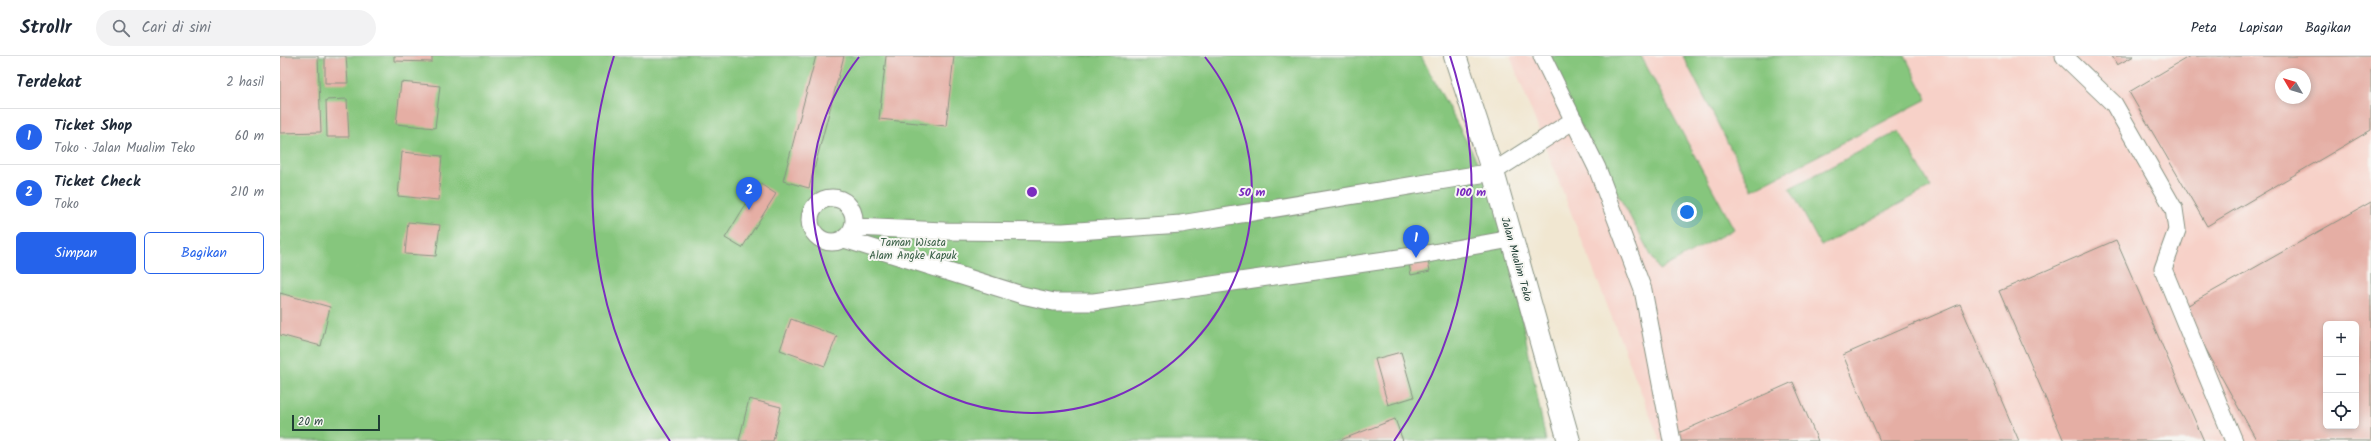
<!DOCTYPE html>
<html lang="id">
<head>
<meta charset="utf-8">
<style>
  body { margin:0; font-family:Kalam,sans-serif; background:#f2f2f3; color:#1f2937 }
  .controls { position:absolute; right:12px; bottom:12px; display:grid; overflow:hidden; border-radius:6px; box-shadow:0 2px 6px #0003 }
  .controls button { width:36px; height:36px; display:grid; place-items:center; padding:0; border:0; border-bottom:1px solid #e0e1e3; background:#fff; color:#1f2937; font:20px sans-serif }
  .compass { position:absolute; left:1995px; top:12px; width:36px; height:36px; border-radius:50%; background:#fff; box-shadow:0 2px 6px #0003; rotate:308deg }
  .scale { position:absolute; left:12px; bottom:10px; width:88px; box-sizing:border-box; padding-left:4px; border:2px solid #1f3d34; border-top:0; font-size:11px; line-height:14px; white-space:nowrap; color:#1f3d34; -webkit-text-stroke:3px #f6f6f2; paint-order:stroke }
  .you { position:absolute; left:1407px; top:156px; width:14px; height:14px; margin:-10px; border:3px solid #fff; border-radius:50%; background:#1a73e8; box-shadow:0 0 0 6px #1a73e833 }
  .badge { display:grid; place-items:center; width:26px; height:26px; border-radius:50%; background:#2563eb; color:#fff; font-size:13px; font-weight:700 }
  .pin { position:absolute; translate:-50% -33px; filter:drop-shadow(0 1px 2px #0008) }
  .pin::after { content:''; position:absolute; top:21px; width:14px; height:12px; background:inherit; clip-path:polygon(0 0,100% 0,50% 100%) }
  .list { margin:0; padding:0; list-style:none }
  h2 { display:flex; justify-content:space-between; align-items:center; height:52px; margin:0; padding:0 16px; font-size:17px }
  h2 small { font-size:13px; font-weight:400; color:#747a83 }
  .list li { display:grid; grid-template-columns:26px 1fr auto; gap:12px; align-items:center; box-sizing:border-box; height:56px; padding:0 16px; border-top:1px solid #e0e1e3 }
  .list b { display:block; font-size:15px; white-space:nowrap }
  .list p { margin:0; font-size:13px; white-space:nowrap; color:#747a83 }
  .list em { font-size:13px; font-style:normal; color:#747a83 }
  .actions { display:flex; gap:8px; padding:12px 16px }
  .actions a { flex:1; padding:9px 0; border:1px solid #2563eb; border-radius:6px; text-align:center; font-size:14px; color:#2563eb }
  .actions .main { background:#2563eb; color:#fff }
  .icon { flex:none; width:22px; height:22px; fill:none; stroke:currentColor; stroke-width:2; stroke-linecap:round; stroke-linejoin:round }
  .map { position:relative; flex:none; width:2091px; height:385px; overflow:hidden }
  header { display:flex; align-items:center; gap:24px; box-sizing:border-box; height:56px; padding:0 20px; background:#fff; border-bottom:1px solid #e0e1e3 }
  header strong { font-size:19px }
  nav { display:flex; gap:22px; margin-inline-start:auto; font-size:14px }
  .search { width:280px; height:36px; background:#f2f2f3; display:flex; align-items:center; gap:10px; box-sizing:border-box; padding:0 14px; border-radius:22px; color:#747a83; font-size:15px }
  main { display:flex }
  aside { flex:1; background:#fff }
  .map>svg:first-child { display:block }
</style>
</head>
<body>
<header>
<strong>Strollr</strong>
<div class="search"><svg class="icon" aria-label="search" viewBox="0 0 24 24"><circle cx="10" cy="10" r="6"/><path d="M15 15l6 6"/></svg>Cari di sini</div>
<nav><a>Peta</a><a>Lapisan</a><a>Bagikan</a></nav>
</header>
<main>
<aside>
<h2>Terdekat<small>2 hasil</small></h2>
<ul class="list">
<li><span class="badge">1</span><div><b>Ticket Shop</b><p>Toko · Jalan Mualim Teko</p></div><em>60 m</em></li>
<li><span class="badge">2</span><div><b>Ticket Check</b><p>Toko</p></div><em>210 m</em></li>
</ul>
<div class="actions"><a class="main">Simpan</a><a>Bagikan</a></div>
</aside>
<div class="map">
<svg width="2091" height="385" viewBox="0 0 2091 385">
  <rect width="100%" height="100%" fill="#f6f6f2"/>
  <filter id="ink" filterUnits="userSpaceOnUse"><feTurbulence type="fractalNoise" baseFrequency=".025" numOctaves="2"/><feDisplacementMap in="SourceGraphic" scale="8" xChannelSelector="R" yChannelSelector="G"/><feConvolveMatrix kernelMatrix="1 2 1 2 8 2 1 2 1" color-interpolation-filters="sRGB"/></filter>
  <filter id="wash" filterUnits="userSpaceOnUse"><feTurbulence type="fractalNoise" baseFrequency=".012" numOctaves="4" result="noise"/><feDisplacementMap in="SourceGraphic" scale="16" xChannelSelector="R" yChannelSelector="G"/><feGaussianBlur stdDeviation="0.9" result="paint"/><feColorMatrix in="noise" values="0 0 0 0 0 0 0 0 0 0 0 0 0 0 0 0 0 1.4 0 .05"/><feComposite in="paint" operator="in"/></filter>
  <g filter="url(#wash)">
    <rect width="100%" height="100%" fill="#f1e7d1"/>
    <path fill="#f7d1c8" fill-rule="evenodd" d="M 1230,0 L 2091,0 L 2091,385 L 1380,385 ZM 2001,18 L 2025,18 L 2025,42 L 2001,42 ZM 2046,268 L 2076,268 L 2076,370 L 2046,370 Z"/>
    <path fill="#86c67d" stroke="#528258" d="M 0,0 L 1141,0 L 1219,146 L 1266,385 L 0,385 Z
      M 1263,0 L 1361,0 L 1454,173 L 1379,214 Z
      M 1403,0 L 1625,0 L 1647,43 L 1472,134 Z
      M 1619,75 L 1651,131 L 1541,190 L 1510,132 Z"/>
    <g id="blocks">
      <path fill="#e5aea4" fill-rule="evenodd" d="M 0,0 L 38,0 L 41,76 L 0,77 Z
        M 45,0 L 66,0 L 68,27 L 45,27 Z
        M 114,0 L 152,0 L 152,6 L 114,5 Z
        M 536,0 L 564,0 L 529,132 L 503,125 Z
        M 606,0 L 674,0 L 666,70 L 599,63 Z
        M 1832,0 L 1854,0 L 1837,9 Z
        M 1910,0 L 2091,0 L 2091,74 L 1927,170 L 1849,36 ZM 2001,18 L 2025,18 L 2025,42 L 2001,42 Z
        M 121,26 L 160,30 L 155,72 L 116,68 Z
        M 67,43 L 69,81 L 47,81 L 46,44 Z
        M 122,96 L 162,100 L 158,144 L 118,140 Z
        M 479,127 L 496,138 L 462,192 L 445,182 Z
        M 2091,146 L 2091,385 L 1977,385 L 1903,252 ZM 2046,268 L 2076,268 L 2076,370 L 2046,370 Z
        M 128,166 L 160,169 L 156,200 L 125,198 Z
        M 1836,184 L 1924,385 L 1784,385 L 1719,235 Z
        M 1147,199 L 1150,215 L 1131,219 L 1128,203 Z
        M 0,237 L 50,251 L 41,290 L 0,279 Z
        M 1680,248 L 1739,385 L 1600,385 L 1563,299 Z
        M 511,263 L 557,280 L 545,310 L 500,294 Z
        M 1121,296 L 1134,341 L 1108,349 L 1095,303 Z
        M 1513,326 L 1538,385 L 1399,385 L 1396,378 Z
        M 469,343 L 501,351 L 493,385 L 459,385 Z
        M 1115,363 L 1123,385 L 1058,385 Z"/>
    </g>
  </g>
  <g filter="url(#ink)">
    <use href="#blocks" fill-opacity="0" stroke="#889282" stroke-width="1"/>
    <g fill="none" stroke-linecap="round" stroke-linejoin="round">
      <defs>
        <path id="lane" d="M 1262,0 L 1317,112 L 1363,234 L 1392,385
          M 1784,0 L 1834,48 L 1894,153 L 1897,174 L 1883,213 L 1954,385
          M530 164a22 22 0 1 1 44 0a22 22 0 1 1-44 0Z
          M 574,171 L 664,175 L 783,176 L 901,168 L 1213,116 L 1294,64
          M 564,183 L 742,239 L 774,246 L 814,246 L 1147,198 L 1231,183"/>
        <path id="street" d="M 1175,0 L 1213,116 L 1289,385"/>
      </defs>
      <use href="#lane" stroke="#889282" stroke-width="19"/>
      <use href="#street" stroke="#889282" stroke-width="24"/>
      <use href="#lane" stroke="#fff" stroke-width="17"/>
      <use href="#street" stroke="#fff" stroke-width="22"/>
    </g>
  </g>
  <g fill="none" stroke="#7b2cbf" stroke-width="2">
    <path d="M925 1A220 220 0 1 1 579 1"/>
    <path d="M390 385A439 439 0 0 1 334 0M1170 0A439 439 0 0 1 1114 385"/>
  </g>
  <g text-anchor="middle" stroke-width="4" stroke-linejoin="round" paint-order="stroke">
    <g font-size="11" fill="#395f46" stroke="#f6f6f2">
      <text x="633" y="190">Taman Wisata<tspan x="633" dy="13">Alam Angke Kapuk</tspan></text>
    </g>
    <g font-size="11" fill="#1f3d34" stroke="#f6f6f2">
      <text transform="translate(1237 203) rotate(74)" y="4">Jalan Mualim Teko</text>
    </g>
  </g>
  <circle cx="752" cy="136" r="6" fill="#7b2cbf" stroke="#f6f6f2" stroke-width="2"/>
  <g font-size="12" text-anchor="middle" font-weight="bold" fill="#7b2cbf" stroke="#f6f6f2" stroke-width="4" stroke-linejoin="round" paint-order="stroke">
    <text x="972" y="140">50 m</text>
    <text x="1191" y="140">100 m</text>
  </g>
</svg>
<div class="controls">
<button>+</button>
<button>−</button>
<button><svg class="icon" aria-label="locate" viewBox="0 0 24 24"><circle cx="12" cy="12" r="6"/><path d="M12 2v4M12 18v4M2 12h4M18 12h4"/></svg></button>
</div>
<svg class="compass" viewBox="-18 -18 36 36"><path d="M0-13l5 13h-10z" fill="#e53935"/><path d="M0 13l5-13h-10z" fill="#747a83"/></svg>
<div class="scale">20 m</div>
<div class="you"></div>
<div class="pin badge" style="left:1136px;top:202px">1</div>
<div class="pin badge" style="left:469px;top:154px">2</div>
</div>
</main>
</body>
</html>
